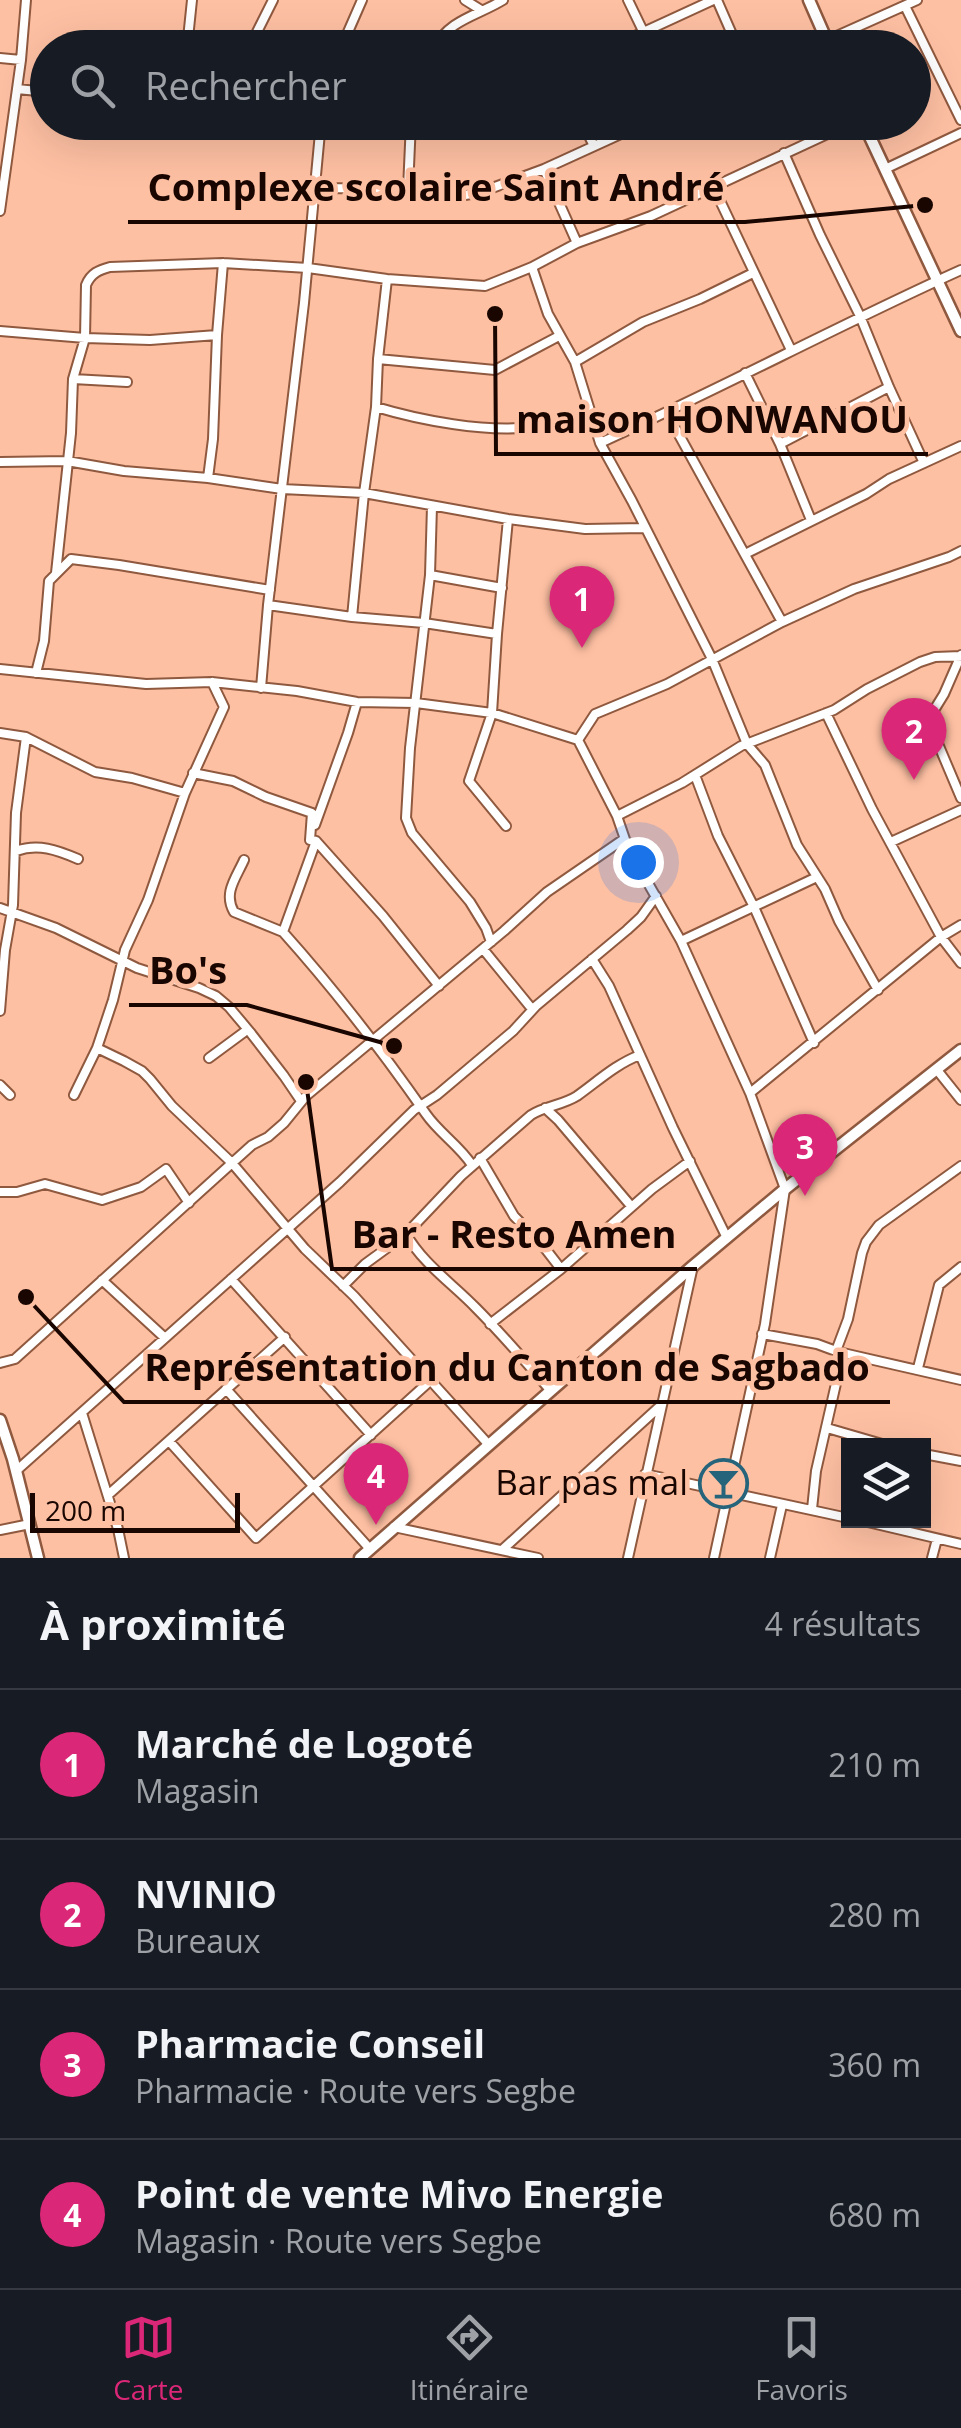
<!DOCTYPE html>
<html lang="fr">
<head>
<meta charset="utf-8">
<style>
  body { margin:0; font-family:"Open Sans",sans-serif; background:#20242c; color:#f1f3f6 }
  .controls { position:absolute; right:30px; bottom:30px; display:grid; overflow:hidden; border-radius:0px; box-shadow:0 10px 40px #0002 }
  .controls button { width:90px; height:90px; display:grid; place-items:center; padding:0; border:0; border-bottom:2px solid #363941; background:#171b24; color:#f1f3f6; font:50px sans-serif }
  .scale { position:absolute; left:30px; bottom:25px; width:210px; box-sizing:border-box; padding-left:10px; border:5px solid #1a0601; border-top:0; font-size:28px; line-height:35px; white-space:nowrap; color:#1a0601; -webkit-text-stroke:8px #fec0a3; paint-order:stroke }
  .you { position:absolute; left:638px; top:862px; width:35px; height:35px; margin:-25px; border:8px solid #fff; border-radius:50%; background:#1a73e8; box-shadow:0 0 0 15px #1a73e833 }
  .badge { display:grid; place-items:center; width:65px; height:65px; border-radius:50%; background:#db2777; color:#fff; font-size:32px; font-weight:700 }
  .pin { position:absolute; translate:-50% -82px; filter:drop-shadow(0 2px 5px #0008) }
  .pin::after { content:''; position:absolute; top:52px; width:35px; height:30px; background:inherit; clip-path:polygon(0 0,100% 0,50% 100%) }
  .list { margin:0; padding:0; list-style:none }
  h2 { display:flex; justify-content:space-between; align-items:center; height:130px; margin:0; padding:0 40px; font-size:42px }
  h2 small { font-size:32px; font-weight:400; color:#9ea1a6 }
  .list li { display:grid; grid-template-columns:65px 1fr auto; gap:30px; align-items:center; box-sizing:border-box; height:150px; padding:0 40px; border-top:2px solid #363941 }
  .list b { display:block; font-size:38px; white-space:nowrap }
  .list p { margin:0; font-size:32px; white-space:nowrap; color:#9ea1a6 }
  .list em { font-size:32px; font-style:normal; color:#9ea1a6 }
  .icon { flex:none; width:55px; height:55px; fill:none; stroke:currentColor; stroke-width:2; stroke-linecap:round; stroke-linejoin:round }
  .map { position:relative; flex:none; width:961px; height:1558px; overflow:hidden }
  .search { position:absolute; background:#171b24; box-shadow:0 10px 40px #0002; left:30px; right:30px; top:30px; height:110px; display:flex; align-items:center; gap:25px; box-sizing:border-box; padding:0 35px; border-radius:55px; color:#9ea1a6; font-size:38px }
  .sheet { height:730px; background:#171b24 }
  nav { display:flex; justify-content:space-around; align-items:center; box-sizing:border-box; height:140px; border-top:2px solid #363941; background:#171b24; font-size:28px; color:#9ea1a6 }
  nav a { display:grid; justify-items:center; gap:5px }
  nav .on { color:#db2777 }
  .map>svg:first-child { display:block }
</style>
</head>
<body>
<div class="map">
<svg width="961" height="1558" viewBox="0 0 961 1558">
  <rect width="100%" height="100%" fill="#fec0a3"/>
  <g fill="none" stroke-linecap="round" stroke-linejoin="round">
    <defs>
      <path id="street" d="M 465,0 L 481,10
        M 628,0 L 643,31
        M 717,0 L 738,48
        M 905,6 L 961,120
        M 187,48 L 192,0
        M 249,48 L 273,0
        M 341,48 L 362,0
        M 434,48 C 450,19 477,16 503,0
        M 609,48 L 713,0
        M 810,48 L 917,0
        M 0,58 L 21,60
        M 17,89 L 48,92
        M 582,122 L 594,146
        M 853,122 L 651,216 L 577,243 L 532,267 L 548,314 L 575,362 L 600,443 L 632,501 L 712,659 L 747,744 L 765,765 L 797,845 L 825,889 L 839,921 L 878,990
        M 784,153 L 820,235 L 860,316 L 889,387 L 924,463
        M 544,169 L 577,243
        M 885,169 L 961,133
        M 246,185 L 316,188 L 408,189 L 460,196 L 481,192 L 544,169 L 647,122
        M 713,186 L 791,350
        M 408,189 L 411,122
        M 0,211 L 21,60 L 26,0
        M 0,331 L 85,338 L 150,340 L 217,335 L 223,263
        M 378,359 L 495,370 L 559,336
        M 575,362 L 643,322 L 700,299 L 753,273
        M 745,373 L 780,444 L 811,520
        M 73,379 L 127,382
        M 376,407 C 419,420 486,433 531,427 C 539,426 545,421 553,419 C 564,416 580,420 592,421
        M 667,413 L 782,622
        M 600,443 C 722,388 839,325 961,270
        M 780,444 L 889,387
        M 0,462 L 67,461 L 124,471 L 208,478 L 282,489 L 364,493 L 508,519 L 585,529 L 645,528
        M 208,478 L 213,439 L 217,335
        M 432,506 L 430,575 L 410,748 L 406,818 L 412,833 L 470,902 L 486,928 L 491,942
        M 745,554 L 866,494 L 889,479 L 961,446
        M 56,573 L 71,433 L 73,379 L 85,338 L 86,285 C 91,273 99,270 110,267 L 223,263 L 308,268 L 387,279 L 485,286 L 532,267
        M 430,575 L 502,588
        M 268,605 L 352,617 L 424,623 L 497,634
        M 352,617 L 364,493 L 376,407 L 378,359 L 387,279
        M 961,655 L 944,694 L 928,720 L 961,798
        M 0,669 L 146,684 L 212,682 L 297,691 L 357,702 L 416,703 L 492,713 L 578,740 L 617,816 L 628,848 L 681,941 L 750,1093 L 785,1189 L 765,1324 L 714,1558
        M 36,673 L 44,641 L 49,581 L 71,559 L 119,565 L 270,590
        M 212,682 L 224,707 L 185,793 L 148,900 L 125,950 L 113,1000 L 97,1048 L 124,1061 L 142,1071 L 150,1079 L 172,1106 L 232,1163 L 305,1249 L 354,1296 L 489,1445
        M 261,688 L 268,605 L 304,303 L 321,122
        M 826,713 L 872,809 L 941,937 L 961,963
        M 0,733 L 26,737 L 95,772 L 132,778 L 185,793
        M 578,740 L 595,714 L 667,684 L 782,622 L 854,589 L 949,557 L 961,551
        M 193,773 L 233,781 L 266,797 L 312,813 L 310,840 L 316,841 L 283,932 C 334,989 382,1051 426,1114 C 439,1133 459,1145 472,1165
        M 695,775 L 718,836 L 754,907 L 814,1043
        M 617,816 L 682,783 L 741,746 L 834,710 L 867,689 L 920,662 L 935,657 L 961,656
        M 315,825 L 348,733 L 357,702
        M 506,826 L 469,781 L 492,713 L 497,634 L 508,519
        M 316,841 L 383,916 L 439,986
        M 891,842 L 961,810
        M 16,851 C 38,843 57,850 78,859
        M 244,860 C 236,878 223,893 234,912 L 283,932
        M 0,908 L 56,928 L 137,968 L 199,988 L 216,996 L 229,1007 L 250,1032 L 284,1076 L 301,1101
        M 681,941 L 817,877
        M 483,949 L 532,1009
        M 592,959 L 609,986 L 673,1128 L 727,1238
        M 0,1011 L 5,950 L 13,905 L 16,813 L 26,737
        M 209,1058 L 247,1030
        M 937,1070 L 961,1100
        M 0,1085 L 10,1095
        M 750,1093 L 941,937 L 961,925
        M 74,1095 L 97,1048
        M 545,1108 L 558,1120 L 631,1206
        M 480,1158 L 514,1216 L 544,1247 L 561,1269
        M 0,1192 L 17,1192 L 45,1184 L 102,1200 L 141,1187 L 166,1169 L 189,1203
        M 406,1234 C 423,1264 453,1284 476,1308 C 502,1334 526,1362 550,1390
        M 231,1279 L 371,1435
        M 102,1280 L 165,1338
        M 343,1286 L 365,1264 L 406,1234 L 461,1176 L 531,1115 C 545,1106 563,1105 577,1096 C 598,1081 616,1064 640,1055
        M 490,1324 L 561,1269 L 652,1189 L 690,1161
        M 762,1334 L 817,1344 L 836,1351
        M 843,1353 L 961,1380
        M 0,1363 L 15,1359 L 252,1145 L 268,1137 L 284,1123 L 306,1096 L 504,931 L 547,892 L 624,839
        M 918,1368 L 939,1285 L 961,1267
        M 226,1389 L 370,1549
        M 82,1413 L 118,1529 L 124,1558
        M 827,1428 L 889,1446
        M 169,1441 L 256,1538 L 430,1381
        M 924,1454 L 961,1461
        M 16,1471 L 340,1182 L 414,1110 L 437,1095 L 513,1031 L 536,1006 L 627,930 L 641,917 L 656,896
        M 645,1474 L 848,1518
        M 108,1495 L 285,1337
        M 812,1509 L 816,1471 L 843,1353 L 836,1351 L 848,1319 L 862,1253 L 866,1242 L 879,1225 L 961,1166
        M 859,1520 L 961,1544
        M 394,1527 L 538,1558
        M 0,1530 L 30,1524
        M 502,1550 L 658,1408
        M 628,1558 L 693,1266
        M 770,1558 L 782,1505
        M 932,1558 L 937,1539"/>
      <path id="secondary" d="M 809,0 L 830,48
        M 863,122 L 961,331
        M 0,1420 L 13,1459 L 38,1558
        M 360,1558 L 693,1266 L 785,1189 L 961,1050"/>
    </defs>
    <use href="#street" stroke="#8f593f" stroke-width="12"/>
    <use href="#secondary" stroke="#8f593f" stroke-width="15"/>
    <use href="#street" stroke="#fff" stroke-width="8"/>
    <use href="#secondary" stroke="#fff" stroke-width="10"/>
  </g>
  <defs>
    <symbol id="bar-ring" viewBox="-11 -11 22 22"><circle r="9.5" fill="#fec0a3" stroke="#26647b" stroke-width="1.5"/><path d="M-6-5H6L.8 .8V4.5H3.5V6h-7V4.5H-.8V.8Z" fill="#26647b"/></symbol>
  </defs>
  <g fill-rule="evenodd">
    <use href="#bar-ring" x="696" y="1456" width="55" height="55"/>
  </g>
  <g text-anchor="middle" stroke-width="9" stroke-linejoin="round" paint-order="stroke">
    <g font-size="35" fill="#1a0601" stroke="#fec0a3" text-anchor="end">
      <text x="688" y="1495">Bar pas mal</text>
    </g>
  </g>
  <path fill="none" stroke="#1a0601" stroke-width="4" d="M925 205L745 222H128M495 314L496 454H928M394 1046L247 1005H129M306 1082L332 1269H697M26 1297L124 1402H890"/>
  <g fill="#1a0601" stroke="#fec0a3" stroke-width="4">
    <circle cx="925" cy="205" r="10"/>
    <circle cx="495" cy="314" r="10"/>
    <circle cx="394" cy="1046" r="10"/>
    <circle cx="306" cy="1082" r="10"/>
    <circle cx="26" cy="1297" r="10"/>
  </g>
  <g font-size="38" text-anchor="middle" font-weight="bold" fill="#1a0601" stroke="#fec0a3" stroke-width="9" stroke-linejoin="round" paint-order="stroke">
    <text x="436" y="201">Complexe scolaire Saint André</text>
    <text x="712" y="433">maison HONWANOU</text>
    <text x="188" y="984">Bo's</text>
    <text x="514" y="1248">Bar - Resto Amen</text>
    <text x="507" y="1381">Représentation du Canton de Sagbado</text>
  </g>
</svg>
<div class="controls">
<button><svg class="icon" aria-label="layers" viewBox="0 0 24 24"><path d="M12 4l9 5-9 5-9-5zM3 14l9 5 9-5"/></svg></button>
</div>
<div class="scale">200 m</div>
<div class="you"></div>
<div class="pin badge" style="left:582px;top:648px">1</div>
<div class="pin badge" style="left:914px;top:780px">2</div>
<div class="pin badge" style="left:805px;top:1196px">3</div>
<div class="pin badge" style="left:376px;top:1525px">4</div>
<div class="search"><svg class="icon" aria-label="search" viewBox="0 0 24 24"><circle cx="10" cy="10" r="6"/><path d="M15 15l6 6"/></svg>Rechercher</div>
</div>
<section class="sheet">
<h2>À proximité<small>4 résultats</small></h2>
<ul class="list">
<li><span class="badge">1</span><div><b>Marché de Logoté</b><p>Magasin</p></div><em>210 m</em></li>
<li><span class="badge">2</span><div><b>NVINIO</b><p>Bureaux</p></div><em>280 m</em></li>
<li><span class="badge">3</span><div><b>Pharmacie Conseil</b><p>Pharmacie · Route vers Segbe</p></div><em>360 m</em></li>
<li><span class="badge">4</span><div><b>Point de vente Mivo Energie</b><p>Magasin · Route vers Segbe</p></div><em>680 m</em></li>
</ul>
</section>
<nav>
<a class="on"><svg class="icon" aria-label="map" viewBox="0 0 24 24"><path d="M3 6l6-2 6 2 6-2v14l-6 2-6-2-6 2zM9 4v14M15 6v14"/></svg>Carte</a>
<a><svg class="icon" aria-label="directions" viewBox="0 0 24 24"><path d="M12 3l9 9-9 9-9-9zM9 14v-3h6M13 9l2 2-2 2"/></svg>Itinéraire</a>
<a><svg class="icon" aria-label="saved" viewBox="0 0 24 24"><path d="M7 4h10v16l-5-4-5 4z"/></svg>Favoris</a>
</nav>
</body>
</html>
